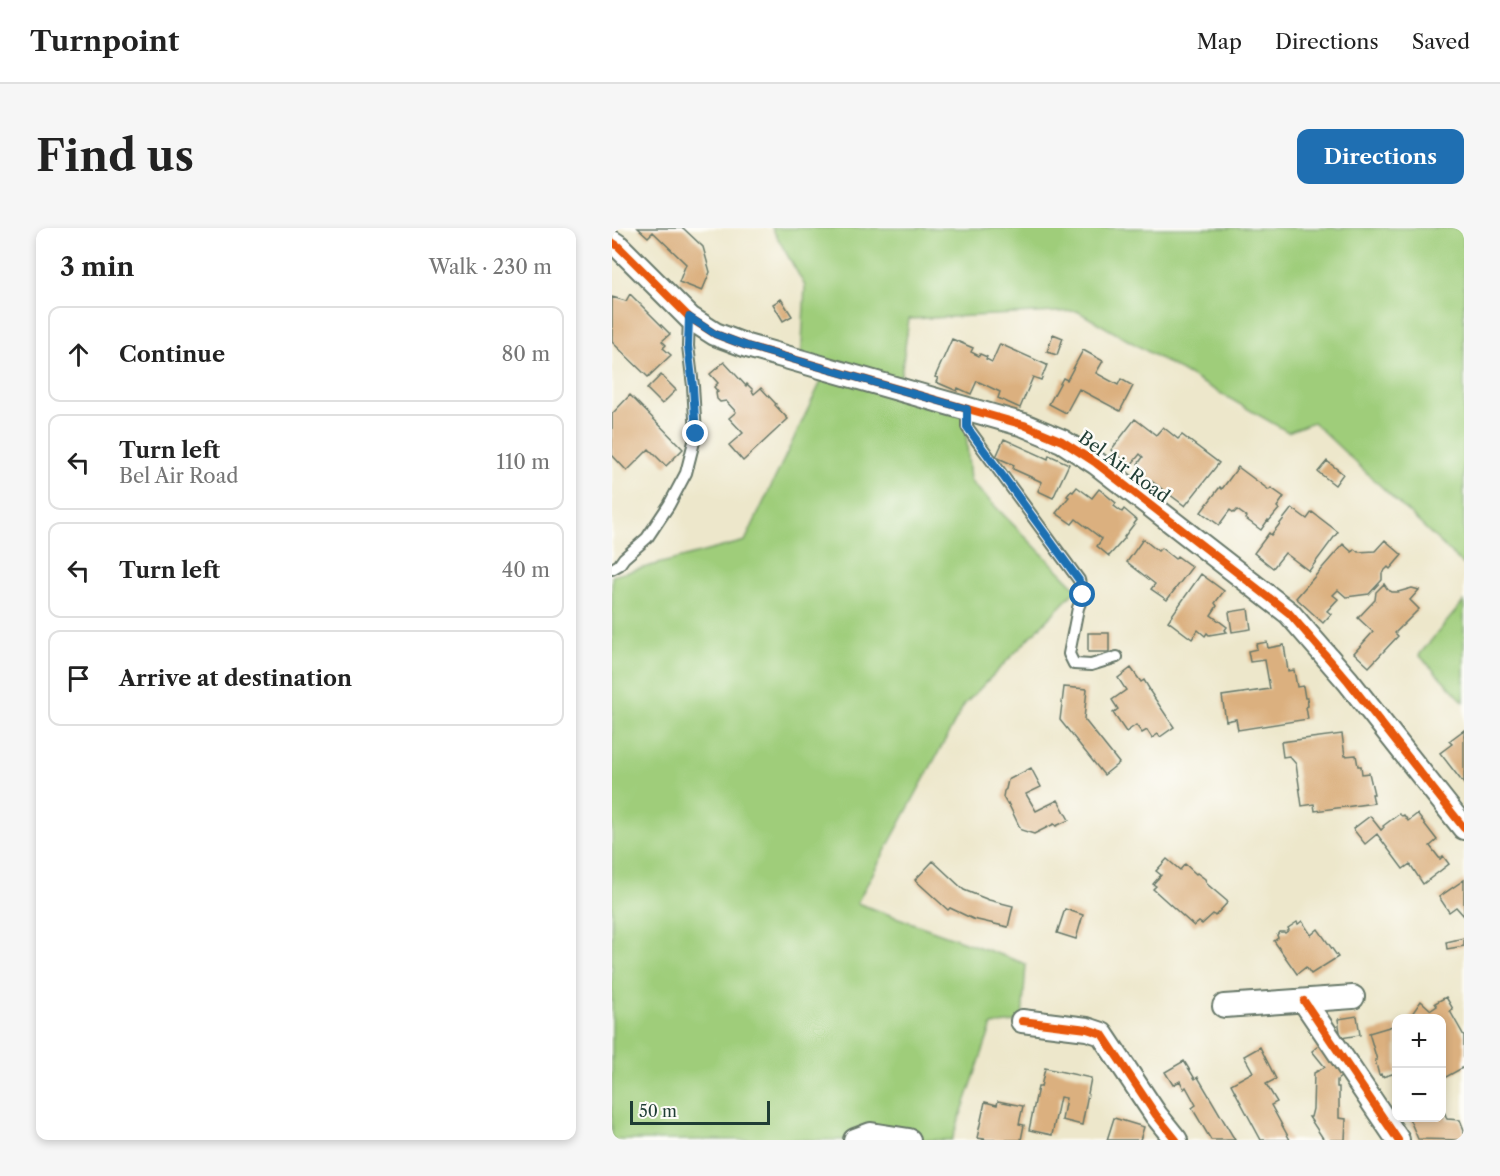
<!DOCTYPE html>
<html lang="en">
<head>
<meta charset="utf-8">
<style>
  body { margin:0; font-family:"Libre Caslon Text",serif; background:#f6f6f6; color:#222 }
  .controls { position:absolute; right:18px; bottom:18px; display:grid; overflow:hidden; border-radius:12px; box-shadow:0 3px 9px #0003 }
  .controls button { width:54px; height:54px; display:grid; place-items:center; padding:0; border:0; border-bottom:2px solid #e0e0e0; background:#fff; color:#222; font:30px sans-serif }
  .scale { position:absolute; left:18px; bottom:15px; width:140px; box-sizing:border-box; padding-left:6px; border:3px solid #1f3d34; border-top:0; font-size:16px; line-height:21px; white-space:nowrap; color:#1f3d34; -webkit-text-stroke:4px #fdfcf7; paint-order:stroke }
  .stop { position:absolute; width:18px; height:18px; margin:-14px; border:4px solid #1f6fb2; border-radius:50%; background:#fff }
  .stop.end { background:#1f6fb2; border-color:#fff; box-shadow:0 2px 6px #0008 }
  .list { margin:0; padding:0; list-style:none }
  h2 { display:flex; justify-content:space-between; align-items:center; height:78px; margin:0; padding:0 24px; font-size:26px }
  h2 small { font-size:20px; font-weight:400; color:#767676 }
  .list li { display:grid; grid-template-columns:39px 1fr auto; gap:18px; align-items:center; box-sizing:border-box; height:96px; margin:0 12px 12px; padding:0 12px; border:2px solid #e0e0e0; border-radius:12px }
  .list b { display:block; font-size:22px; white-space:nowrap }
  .list p { margin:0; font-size:20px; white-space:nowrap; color:#767676 }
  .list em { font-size:20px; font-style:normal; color:#767676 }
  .icon { flex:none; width:33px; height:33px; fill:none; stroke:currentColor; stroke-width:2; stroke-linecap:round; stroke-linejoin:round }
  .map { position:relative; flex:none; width:852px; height:912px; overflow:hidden; border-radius:12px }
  header { display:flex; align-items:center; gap:36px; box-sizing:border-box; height:84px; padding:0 30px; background:#fff; border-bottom:2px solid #e0e0e0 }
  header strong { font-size:28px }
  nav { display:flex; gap:33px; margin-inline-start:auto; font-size:21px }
  .intro { display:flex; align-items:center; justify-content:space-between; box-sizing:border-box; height:144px; padding:0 36px }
  h1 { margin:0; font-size:42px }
  .button { padding:15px 27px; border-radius:12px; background:#1f6fb2; color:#fff; font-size:21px; font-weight:700 }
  main { display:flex; gap:36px; padding:0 36px }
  aside { flex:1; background:#fff; border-radius:12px; box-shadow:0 3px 9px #0003 }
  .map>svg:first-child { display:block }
</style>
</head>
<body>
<header>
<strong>Turnpoint</strong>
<nav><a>Map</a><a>Directions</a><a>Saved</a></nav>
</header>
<div class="intro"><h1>Find us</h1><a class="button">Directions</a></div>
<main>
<aside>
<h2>3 min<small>Walk · 230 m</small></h2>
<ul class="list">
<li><svg class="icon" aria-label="ahead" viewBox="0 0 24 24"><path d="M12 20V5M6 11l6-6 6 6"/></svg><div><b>Continue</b></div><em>80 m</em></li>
<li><svg class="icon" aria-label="left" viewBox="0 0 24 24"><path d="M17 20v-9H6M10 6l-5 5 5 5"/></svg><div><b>Turn left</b><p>Bel Air Road</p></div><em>110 m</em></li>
<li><svg class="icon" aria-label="left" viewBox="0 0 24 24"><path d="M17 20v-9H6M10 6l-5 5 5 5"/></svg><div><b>Turn left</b></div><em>40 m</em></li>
<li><svg class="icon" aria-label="arrive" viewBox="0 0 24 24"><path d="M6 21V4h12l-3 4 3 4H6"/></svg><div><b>Arrive at destination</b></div></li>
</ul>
</aside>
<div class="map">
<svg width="852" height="912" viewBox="0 0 852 912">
  <rect width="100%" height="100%" fill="#fdfcf7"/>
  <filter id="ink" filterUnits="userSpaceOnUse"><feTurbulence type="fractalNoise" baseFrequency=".0167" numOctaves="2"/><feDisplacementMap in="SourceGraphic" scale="12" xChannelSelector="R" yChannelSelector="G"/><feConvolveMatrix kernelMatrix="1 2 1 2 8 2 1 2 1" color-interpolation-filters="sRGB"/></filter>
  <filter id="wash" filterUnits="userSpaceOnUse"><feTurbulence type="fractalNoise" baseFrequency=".008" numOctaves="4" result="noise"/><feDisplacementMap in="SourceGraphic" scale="24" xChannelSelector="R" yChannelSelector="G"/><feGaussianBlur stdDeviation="1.35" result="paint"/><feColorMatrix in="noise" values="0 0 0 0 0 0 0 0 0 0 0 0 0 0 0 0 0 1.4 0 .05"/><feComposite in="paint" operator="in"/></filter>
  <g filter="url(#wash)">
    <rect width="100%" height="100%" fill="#ede7cb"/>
    <path fill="#9fcd7a" stroke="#5f8557" stroke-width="1.5" d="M 160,0 L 852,0 L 852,337 L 701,194 L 676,204 L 465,83 L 297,91 L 287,161 L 352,180 L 358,253 L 465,361 L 352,477 L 245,675 L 414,736 L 410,793 L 380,797 L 340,912 L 0,912 L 0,348 L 133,313 L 215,141 L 189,134 L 193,58 Z
      M 852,373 L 852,474 L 807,427 Z"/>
    <g id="blocks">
      <path fill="#dbb07f" d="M 26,0 L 71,0 L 91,19 L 98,44 L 90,63 L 67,54 L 74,36 L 41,4 L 36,9 Z
        M 18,66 L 58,106 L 50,113 L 54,117 L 51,120 L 59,127 L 36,149 L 0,114 L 0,69 L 14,73 Z
        M 169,71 L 180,88 L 171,93 L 161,76 Z
        M 441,106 L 451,110 L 445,127 L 435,124 Z
        M 340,111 L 361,120 L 359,124 L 367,128 L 368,126 L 375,129 L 374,131 L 380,134 L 388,116 L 435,137 L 429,152 L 421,149 L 408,180 L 386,170 L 388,164 L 365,153 L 359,166 L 346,160 L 345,163 L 324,154 L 326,150 L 323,149 Z
        M 471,122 L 491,133 L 484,145 L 506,157 L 509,151 L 521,158 L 508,183 L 467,161 L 454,185 L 437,176 L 451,150 L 455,152 Z
        M 112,134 L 134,158 L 135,156 L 141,162 L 140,163 L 142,166 L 149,160 L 164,176 L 163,177 L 176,191 L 131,233 L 117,217 L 131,205 L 117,190 L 124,184 L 114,173 L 108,174 L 105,171 L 104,165 L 106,164 L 102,159 L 106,155 L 98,146 Z
        M 49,147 L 64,162 L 50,176 L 35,161 Z
        M 18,167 L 71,221 L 54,238 L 37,221 L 15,243 L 0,227 L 0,186 Z
        M 523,191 L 544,207 L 551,199 L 566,211 L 570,207 L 607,235 L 573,278 L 530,246 L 533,242 L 526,236 L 531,229 L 528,226 L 519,237 L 499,222 Z
        M 392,211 L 436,231 L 437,227 L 457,236 L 441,270 L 426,263 L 430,254 L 401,241 L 402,237 L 384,229 Z
        M 715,233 L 731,246 L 723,257 L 706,244 Z
        M 626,239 L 657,262 L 659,260 L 672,269 L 665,279 L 667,281 L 657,293 L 656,292 L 649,302 L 634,291 L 635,289 L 625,282 L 622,285 L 618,282 L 607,297 L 589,284 L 608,259 L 610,261 Z
        M 465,259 L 480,270 L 487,261 L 504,275 L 502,278 L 510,284 L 512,281 L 525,292 L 512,309 L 513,310 L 497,328 L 485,318 L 490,311 L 464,291 L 460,296 L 444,285 L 457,269 L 455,268 L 459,263 L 461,264 Z
        M 680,280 L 695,291 L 700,284 L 726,304 L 697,343 L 673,325 L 661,340 L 642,325 L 657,305 L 659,307 Z
        M 531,311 L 546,323 L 549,320 L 563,331 L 565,328 L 580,339 L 555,372 L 539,361 L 543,356 L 515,334 Z
        M 773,312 L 790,327 L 778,341 L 776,339 L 770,345 L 770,352 L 757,366 L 734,369 L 726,362 L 721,367 L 726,371 L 715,383 L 719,386 L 711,395 L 684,370 L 731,316 L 740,324 L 742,321 L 746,324 L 763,323 Z
        M 589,346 L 612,363 L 603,375 L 605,378 L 599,387 L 615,399 L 613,402 L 615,404 L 597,407 L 595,405 L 593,408 L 586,402 L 580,411 L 556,393 Z
        M 772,356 L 776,362 L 780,364 L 786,364 L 800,360 L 807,362 L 798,372 L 807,381 L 783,405 L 786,408 L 757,439 L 742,425 L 761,404 L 746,390 L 763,372 L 764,364 Z
        M 636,381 L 639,401 L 620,404 L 617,384 Z
        M 476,405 L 497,405 L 497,424 L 476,424 Z
        M 655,414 L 656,420 L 672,417 L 676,443 L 682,442 L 685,459 L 691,458 L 693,470 L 695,470 L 696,478 L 694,479 L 696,491 L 626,502 L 624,491 L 614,493 L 610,468 L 658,461 L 653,432 L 638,434 L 636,423 L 645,421 L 644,416 Z
        M 519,440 L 529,454 L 532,452 L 538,462 L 537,462 L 562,499 L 548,509 L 546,506 L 540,510 L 535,502 L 530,505 L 524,497 L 514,504 L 501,485 L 506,481 L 500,472 L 514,462 L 506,450 Z
        M 452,459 L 475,461 L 472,491 L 507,535 L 492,547 L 448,492 Z
        M 852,502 L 852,556 L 828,525 L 840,516 L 837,513 Z
        M 730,506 L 733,528 L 744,527 L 746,538 L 749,538 L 750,546 L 757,545 L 762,566 L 760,566 L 762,575 L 703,583 L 702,576 L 690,578 L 684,536 L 677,528 L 671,529 L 669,514 Z
        M 419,540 L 429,559 L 414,566 L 424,583 L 446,572 L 457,592 L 444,598 L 442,596 L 422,606 L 409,602 L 396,575 L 395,576 L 391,569 L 392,563 L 394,561 L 396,552 Z
        M 787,586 L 790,588 L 792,587 L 796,593 L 805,586 L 825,612 L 818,618 L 828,631 L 831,628 L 837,636 L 811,656 L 798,636 L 791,641 L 765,606 L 753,616 L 741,601 L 758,588 L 769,602 L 772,599 L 771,598 Z
        M 555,631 L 568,642 L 573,636 L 584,646 L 585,645 L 593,651 L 595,656 L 616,674 L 603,688 L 601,686 L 590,696 L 587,694 L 582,698 L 541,661 L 544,658 L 541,656 L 549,647 L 544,643 Z
        M 321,633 L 352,662 L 377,672 L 401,678 L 396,699 L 361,691 L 338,680 L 336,682 L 303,652 Z
        M 852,652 L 852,688 L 844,679 L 837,684 L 827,669 Z
        M 453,681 L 471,687 L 464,711 L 445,705 Z
        M 690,693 L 699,707 L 706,701 L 726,729 L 699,746 L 694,739 L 685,746 L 662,713 L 666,710 L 665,707 L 667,704 L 672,704 L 673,705 L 677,702 L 676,700 L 685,694 L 686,696 Z
        M 852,710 L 852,718 L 835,721 L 834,714 Z
        M 834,769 L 841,781 L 838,783 L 852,808 L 852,839 L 834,849 L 830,842 L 830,790 L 797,790 L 809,773 L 819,782 L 825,778 L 823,775 Z
        M 745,788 L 748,807 L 729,810 L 726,791 Z
        M 784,797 L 784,845 L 770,849 L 769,846 L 767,847 L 763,832 L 765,832 L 757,805 Z
        M 711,814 L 735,844 L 725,852 L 725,859 L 727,859 L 727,890 L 734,891 L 733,912 L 712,912 L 697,889 L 699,889 L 701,881 L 702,845 L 713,839 L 700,823 Z
        M 648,819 L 664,851 L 654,856 L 665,874 L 659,877 L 678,912 L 649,912 L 619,856 L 641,844 L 632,828 Z
        M 572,833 L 583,851 L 586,849 L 623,912 L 599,912 L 580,880 L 584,877 L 574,859 L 572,861 L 568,853 L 561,857 L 553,844 Z
        M 433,840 L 479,850 L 470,897 L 450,892 L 454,870 L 448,869 L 440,907 L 417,902 L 426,859 L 429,859 Z
        M 386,873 L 411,878 L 407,896 L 412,897 L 409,912 L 371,912 L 372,911 L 365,910 L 373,874 L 385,877 Z
        M 830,878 L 835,891 L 848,892 L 852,902 L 852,912 L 806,911 L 797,890 L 830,890 Z
        M 502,890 L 532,899 L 528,912 L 495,912 Z"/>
    </g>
  </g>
  <g filter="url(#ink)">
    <use href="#blocks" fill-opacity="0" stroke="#677869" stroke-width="1.5"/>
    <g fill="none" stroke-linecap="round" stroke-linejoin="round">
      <defs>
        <path id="service" d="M 355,181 L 355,199 L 467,352 L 471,367 L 466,380 L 457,426 L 462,436 L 479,437 L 505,429
          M 0,341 L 7,337 L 12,330 L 35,310 L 57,277 L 74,245 L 84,206 L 81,158 L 76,118 L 77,89"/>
        <path id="minor" d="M 0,14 L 6,18 L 78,90 L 103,106 L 135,118 L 412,197 L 450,213 L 484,235 L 677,385 L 736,453 L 852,600
          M 692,773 L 786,912
          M 612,778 L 741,769
          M 410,793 L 475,801 L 490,806 L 544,887 L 564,912
          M 243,912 L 259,906 L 297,912"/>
      </defs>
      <use href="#service" stroke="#677869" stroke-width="14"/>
      <use href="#minor" stroke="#677869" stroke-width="26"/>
      <use href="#service" stroke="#fff" stroke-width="10"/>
      <use href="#minor" stroke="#fff" stroke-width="22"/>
      <defs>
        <path id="cycleway" d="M 0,14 L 6,18 L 78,90 L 103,106 L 135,118 L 412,197 L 450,213 L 484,235 L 677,385 L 736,453 L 852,600
          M 692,773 L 786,912
          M 410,793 L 475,801 L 490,806 L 544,887 L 564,912"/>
      </defs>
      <use href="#cycleway" stroke="#fdfcf7" stroke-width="11"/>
      <use href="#cycleway" stroke="#e8590c" stroke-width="8"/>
    </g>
  </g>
  <g fill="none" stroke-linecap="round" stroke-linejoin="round" filter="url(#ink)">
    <path stroke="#1f6fb2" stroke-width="8" d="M 84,206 L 81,159 L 76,118 L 77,89 L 103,106 L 135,118 L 355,181 L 355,199 L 467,352 L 471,367"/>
  </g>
  <g text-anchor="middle" stroke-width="5" stroke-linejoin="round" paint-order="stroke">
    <g font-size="18" fill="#1f3d34" stroke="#fdfcf7">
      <text transform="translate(512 239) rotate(36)" y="6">Bel Air Road</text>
    </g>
  </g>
</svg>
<div class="controls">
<button>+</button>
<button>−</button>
</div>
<div class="scale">50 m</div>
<div class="stop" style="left:471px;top:367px"></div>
<div class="stop end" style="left:84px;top:206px"></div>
</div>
</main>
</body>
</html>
